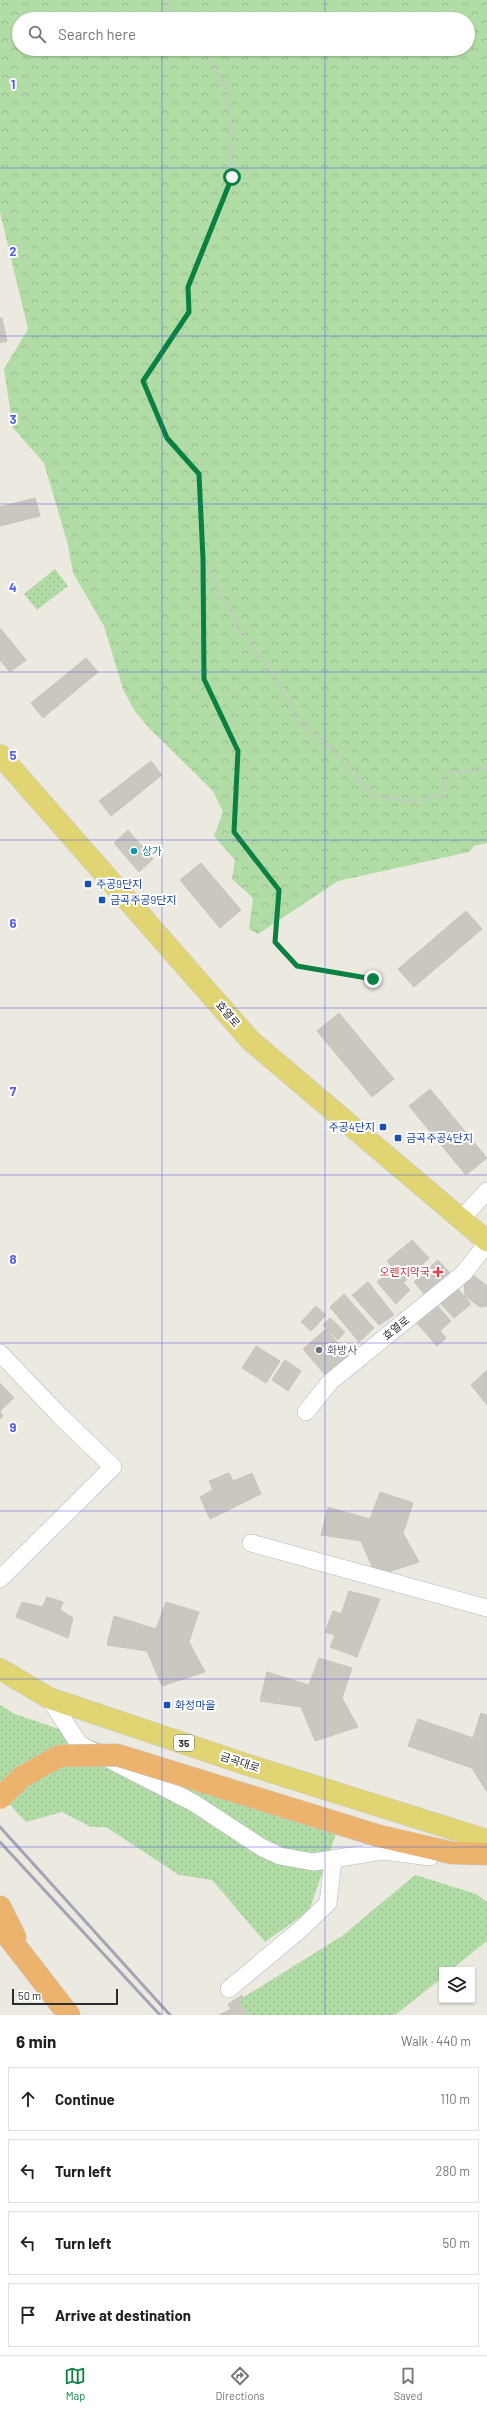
<!DOCTYPE html>
<html lang="en">
<head>
<meta charset="utf-8">
<style>
  body { margin:0; font-family:Barlow,"Noto Sans KR",sans-serif; background:#f2f2f2; color:#202124 }
  .controls { position:absolute; right:12px; bottom:12px; display:grid; overflow:hidden; border-radius:0px; box-shadow:0 1px 3px #0004 }
  .controls button { width:36px; height:36px; display:grid; place-items:center; padding:0; border:0; border-bottom:1px solid #e0e0e0; background:#fff; color:#202124; font:20px sans-serif }
  .scale { position:absolute; left:12px; bottom:10px; width:106px; box-sizing:border-box; padding-left:4px; border:2px solid #2d2d2d; border-top:0; font-size:11px; line-height:14px; white-space:nowrap; color:#2d2d2d; -webkit-text-stroke:3px #fff; paint-order:stroke }
  .stop { position:absolute; width:12px; height:12px; margin:-9px; border:3px solid #0b8043; border-radius:50%; background:#fff }
  .stop.end { background:#0b8043; border-color:#fff; box-shadow:0 1px 4px #0008 }
  .list { margin:0; padding:0; list-style:none }
  h2 { display:flex; justify-content:space-between; align-items:center; height:52px; margin:0; padding:0 16px; font-size:17px }
  h2 small { font-size:13px; font-weight:400; color:#757577 }
  .list li { display:grid; grid-template-columns:26px 1fr auto; gap:12px; align-items:center; box-sizing:border-box; height:64px; margin:0 8px 8px; padding:0 8px; border:1px solid #e0e0e0; border-radius:0px }
  .list b { display:block; font-size:15px; white-space:nowrap }
  .list em { font-size:13px; font-style:normal; color:#757577 }
  .icon { flex:none; width:22px; height:22px; fill:none; stroke:currentColor; stroke-width:2; stroke-linecap:round; stroke-linejoin:round }
  .map { position:relative; flex:none; width:487px; height:2015px; overflow:hidden }
  .search { position:absolute; background:#fff; box-shadow:0 1px 3px #0004; left:12px; right:12px; top:12px; height:44px; display:flex; align-items:center; gap:10px; box-sizing:border-box; padding:0 14px; border-radius:22px; color:#757577; font-size:15px }
  .sheet { height:340px; background:#fff }
  nav { display:flex; justify-content:space-around; align-items:center; box-sizing:border-box; height:56px; border-top:1px solid #e0e0e0; background:#fff; font-size:11px; color:#757577 }
  nav a { display:grid; justify-items:center; gap:2px }
  nav .on { color:#0b8043 }
  .map>svg:first-child { display:block }
</style>
</head>
<body>
<div class="map">
<svg width="487" height="2015" viewBox="0 0 487 2015">
  <defs>
    <pattern id="grass-dots" width="8" height="8" patternUnits="userSpaceOnUse"><rect width="8" height="8" fill="#b1dca5"/><path d="M2 2h.1M6 6h.1" fill="none" stroke="#99bd8e" stroke-width="1.8" stroke-linecap="round"/></pattern>
    <pattern id="forest-crowns" width="20" height="18" patternUnits="userSpaceOnUse"><rect width="20" height="18" fill="#b1dca5"/><path d="M2 6a3 3 0 1 1 6 0M12 15a3 3 0 1 1 6 0" fill="none" stroke="#99bd8e"/></pattern>
  </defs>
  <rect width="100%" height="100%" fill="#ece9e1"/>
  <path fill="url(#grass-dots)" d="M 55,569 L 68,586 L 37,610 L 24,594 Z
    M 0,1705 L 15,1714 L 339,1825 L 309,1911 L 265,1942 L 212,1880 L 179,1875 L 106,1827 L 91,1827 L 62,1812 L 26,1822 L 0,1794 Z
    M 415,1875 L 476,1894 L 487,1902 L 487,1941 L 451,1970 L 442,1970 L 442,1978 L 395,2015 L 247,2015 L 239,2000 L 342,1936 Z"/>
  <path fill="url(#forest-crowns)" fill-rule="evenodd" d="M 0,0 L 487,0 L 487,843 L 474,846 L 469,852 L 338,881 L 258,934 L 249,929 L 253,898 L 232,879 L 235,860 L 214,836 L 223,812 L 213,791 L 148,727 L 134,710 L 123,689 L 104,626 L 73,573 L 68,545 L 44,463 L 13,428 L 4,369 L 28,329 L 0,212 ZM 19,19 L 468,19 L 468,49 L 19,49 Z"/>
  <path fill="#c9c7bf" stroke="#c8c5bb" d="M 0,318 L 2,318 L 7,341 L 0,343 Z
    M 35,498 L 40,516 L 0,526 L 0,507 Z
    M 0,628 L 26,660 L 10,672 L 0,660 Z
    M 86,658 L 98,672 L 43,718 L 31,703 Z
    M 151,761 L 162,775 L 111,816 L 99,801 Z
    M 128,830 L 153,859 L 139,872 L 114,843 Z
    M 201,863 L 241,910 L 220,928 L 180,880 Z
    M 466,911 L 482,929 L 414,987 L 398,969 Z
    M 339,1013 L 394,1079 L 372,1097 L 317,1031 Z
    M 430,1089 L 487,1158 L 466,1175 L 409,1106 Z
    M 412,1240 L 429,1258 L 404,1282 L 387,1261 Z
    M 438,1260 L 450,1273 L 425,1295 L 414,1282 Z
    M 392,1270 L 410,1290 L 396,1304 L 377,1282 Z
    M 472,1274 L 487,1286 L 487,1306 L 480,1307 L 465,1296 L 464,1281 Z
    M 368,1282 L 394,1315 L 379,1325 L 352,1295 Z
    M 457,1288 L 471,1304 L 454,1318 L 440,1303 Z
    M 344,1294 L 374,1328 L 359,1342 L 330,1307 Z
    M 436,1304 L 451,1321 L 440,1331 L 446,1338 L 437,1346 L 416,1322 Z
    M 316,1306 L 326,1315 L 311,1331 L 301,1322 Z
    M 330,1318 L 345,1332 L 338,1340 L 323,1325 Z
    M 326,1329 L 349,1356 L 326,1376 L 303,1349 Z
    M 256,1346 L 280,1361 L 266,1383 L 242,1368 Z
    M 285,1360 L 301,1371 L 288,1391 L 272,1380 Z
    M 487,1370 L 487,1405 L 471,1385 Z
    M 0,1383 L 14,1398 L 0,1411 L 3,1416 L 0,1419 Z
    M 229,1473 L 233,1481 L 252,1473 L 261,1494 L 210,1519 L 200,1497 L 213,1490 L 209,1481 Z
    M 380,1492 L 413,1503 L 403,1533 L 419,1562 L 376,1576 L 361,1541 L 321,1535 L 328,1507 L 370,1519 Z
    M 349,1591 L 380,1599 L 357,1657 L 330,1647 L 335,1635 L 325,1632 L 333,1611 L 341,1614 Z
    M 47,1597 L 63,1602 L 60,1610 L 73,1618 L 68,1638 L 16,1617 L 22,1602 L 42,1607 Z
    M 166,1602 L 199,1612 L 189,1642 L 205,1672 L 162,1686 L 147,1651 L 107,1645 L 114,1616 L 156,1629 Z
    M 319,1658 L 352,1668 L 342,1698 L 358,1727 L 315,1741 L 301,1707 L 260,1701 L 267,1672 L 309,1685 Z
    M 481,1713 L 487,1715 L 487,1792 L 472,1768 L 408,1746 L 418,1719 L 473,1738 Z
    M 242,1995 L 243,1997 L 239,2000 L 247,2015 L 219,2015 L 231,2009 L 228,2004 Z"/>
  <g fill="none" stroke-linecap="round" stroke-linejoin="round">
    <defs>
      <path id="minor" d="M 461,1219 L 487,1191
        M 0,1353 L 61,1417 L 113,1467 L 0,1579
        M 306,1412 L 330,1382 L 464,1273 L 487,1243
        M 251,1543 L 487,1608
        M 49,1698 L 79,1744 L 194,1803 L 261,1847 L 280,1856 L 313,1862 L 383,1851 L 430,1857
        M 229,1989 L 301,1929 L 328,1903 L 333,1861"/>
      <path id="major" d="M 0,755 L 251,1041 L 487,1241
        M 0,1669 L 49,1698 L 245,1764 L 487,1840"/>
      <path id="highway" d="M 379,1836 L 452,1853 L 487,1854
        M 0,1907 L 15,1937
        M 0,1926 L 69,2015"/>
    </defs>
    <use href="#minor" stroke="#b5b6bf" stroke-width="18"/>
    <use href="#major" stroke="#c8c8c8" stroke-width="22"/>
    <use href="#highway" stroke="#c8c8c8" stroke-width="23"/>
    <path stroke="#c8c8c8" stroke-width="2.5" stroke-dasharray="3 2" stroke-linecap="butt" d="M 169,0 L 168,9 L 178,19
      M 206,49 L 227,93 L 233,177 L 188,287 L 189,312 L 143,381 L 167,439 L 199,474 L 203,559 L 204,679 L 238,751 L 234,832 L 279,890 L 275,942 L 297,966 L 373,979
      M 204,560 L 238,629 L 282,686 L 297,722 L 332,748 L 372,795 L 413,802 L 444,795 L 447,774 L 487,768"/>
    <use href="#minor" stroke="#fff" stroke-width="17"/>
    <use href="#major" stroke="#e0d473" stroke-width="21"/>
    <use href="#highway" stroke="#ebb36e" stroke-width="22"/>
    <path stroke="#a4a5b4" stroke-width="3" d="M 0,1827 L 170,2015
      M 0,1842 L 160,2015"/>
    <defs>
      <path id="highway-bridge" d="M 0,1798 L 22,1777 L 59,1756 L 117,1755 L 379,1836"/>
    </defs>
    <use href="#highway-bridge" stroke="#c8c8c8" stroke-width="23" stroke-linecap="butt"/>
    <use href="#highway-bridge" stroke="#ebb36e" stroke-width="22"/>
  </g>
  <g fill="none" stroke-linecap="round" stroke-linejoin="round">
    <path stroke="#0b8043" stroke-width="5" d="M 232,177 L 188,287 L 189,312 L 143,381 L 167,438 L 199,474 L 203,559 L 204,679 L 238,751 L 234,832 L 279,890 L 275,942 L 297,966 L 373,979"/>
  </g>
  <path fill="none" stroke="#5761e4" stroke-width="1" stroke-opacity="0.55" d="M 162,0 L 162,19M 325,0 L 325,19M 162,49 L 162,2015M 325,49 L 325,2015M 0,168 L 487,168M 0,336 L 487,336M 0,504 L 487,504M 0,672 L 487,672M 0,840 L 487,840M 0,1008 L 487,1008M 0,1175 L 487,1175M 0,1343 L 487,1343M 0,1511 L 487,1511M 0,1679 L 487,1679M 0,1847 L 487,1847"/>
  <circle fill="#0f9aa8" stroke="#fff" stroke-width="1.5" cx="134" cy="851" r="4"/>
  <g fill="#1a4fb4" stroke="#fff" stroke-width="1.5">
    <rect x="84" y="880" width="8" height="8" rx="2"/>
    <rect x="98" y="896" width="8" height="8" rx="2"/>
    <rect x="379" y="1123" width="8" height="8" rx="2"/>
    <rect x="394" y="1134" width="8" height="8" rx="2"/>
    <rect x="163" y="1701" width="8" height="8" rx="2"/>
  </g>
  <path fill="#e0444e" stroke="#fff" stroke-width="1.5" d="M436 1266h4v4h4v4h-4v4h-4v-4h-4v-4h4z"/>
  <circle fill="#6b7280" stroke="#fff" stroke-width="1.5" cx="319" cy="1350" r="4"/>
  <g text-anchor="middle" stroke-width="4" stroke-linejoin="round" paint-order="stroke">
    <rect fill="#fff" stroke="#6c6c6c" stroke-width="1" x="174" y="1735" width="20" height="16" rx="3"/>
    <g font-size="10" font-weight="bold" fill="#2d2d2d">
      <text x="184" y="1747">35</text>
    </g>
    <g font-size="11" fill="#0d838f" stroke="#fff" text-anchor="start">
      <text x="142" y="855">상가</text>
    </g>
    <g font-size="11" fill="#164399" stroke="#fff" text-anchor="start">
      <text x="96" y="888">주공9단지</text>
      <text x="110" y="904">금곡주공9단지</text>
      <text x="375" y="1131" text-anchor="end">주공4단지</text>
      <text x="406" y="1142">금곡주공4단지</text>
      <text x="175" y="1709">화정마을</text>
    </g>
    <g font-size="11" fill="#2d2d2d" stroke="#fff">
      <text transform="translate(228 1014) rotate(49)" y="4">효열로</text>
      <text transform="translate(396 1328) rotate(-39)" y="4">효열로</text>
      <text transform="translate(240 1762) rotate(18)" y="4">금곡대로</text>
    </g>
    <g font-size="11" fill="#be3a42" stroke="#fff" text-anchor="end">
      <text x="430" y="1276">오렌지약국</text>
    </g>
    <g font-size="11" fill="#5b616d" stroke="#fff" text-anchor="start">
      <text x="327" y="1354">화방사</text>
    </g>
  </g>
  <g font-size="13" text-anchor="middle" font-weight="bold" fill="#5761e4" stroke="#fff" stroke-width="4" stroke-linejoin="round" paint-order="stroke">
    <text x="13" y="89">1</text>
    <text x="13" y="256">2</text>
    <text x="13" y="424">3</text>
    <text x="13" y="592">4</text>
    <text x="13" y="760">5</text>
    <text x="13" y="928">6</text>
    <text x="13" y="1096">7</text>
    <text x="13" y="1264">8</text>
    <text x="13" y="1432">9</text>
  </g>
</svg>
<div class="controls">
<button><svg class="icon" aria-label="layers" viewBox="0 0 24 24"><path d="M12 4l9 5-9 5-9-5zM3 14l9 5 9-5"/></svg></button>
</div>
<div class="scale">50 m</div>
<div class="stop" style="left:232px;top:177px"></div>
<div class="stop end" style="left:373px;top:979px"></div>
<div class="search"><svg class="icon" aria-label="search" viewBox="0 0 24 24"><circle cx="10" cy="10" r="6"/><path d="M15 15l6 6"/></svg>Search here</div>
</div>
<section class="sheet">
<h2>6 min<small>Walk · 440 m</small></h2>
<ul class="list">
<li><svg class="icon" aria-label="ahead" viewBox="0 0 24 24"><path d="M12 20V5M6 11l6-6 6 6"/></svg><div><b>Continue</b></div><em>110 m</em></li>
<li><svg class="icon" aria-label="left" viewBox="0 0 24 24"><path d="M17 20v-9H6M10 6l-5 5 5 5"/></svg><div><b>Turn left</b></div><em>280 m</em></li>
<li><svg class="icon" aria-label="left" viewBox="0 0 24 24"><path d="M17 20v-9H6M10 6l-5 5 5 5"/></svg><div><b>Turn left</b></div><em>50 m</em></li>
<li><svg class="icon" aria-label="arrive" viewBox="0 0 24 24"><path d="M6 21V4h12l-3 4 3 4H6"/></svg><div><b>Arrive at destination</b></div></li>
</ul>
</section>
<nav>
<a class="on"><svg class="icon" aria-label="map" viewBox="0 0 24 24"><path d="M3 6l6-2 6 2 6-2v14l-6 2-6-2-6 2zM9 4v14M15 6v14"/></svg>Map</a>
<a><svg class="icon" aria-label="directions" viewBox="0 0 24 24"><path d="M12 3l9 9-9 9-9-9zM9 14v-3h6M13 9l2 2-2 2"/></svg>Directions</a>
<a><svg class="icon" aria-label="saved" viewBox="0 0 24 24"><path d="M7 4h10v16l-5-4-5 4z"/></svg>Saved</a>
</nav>
</body>
</html>
